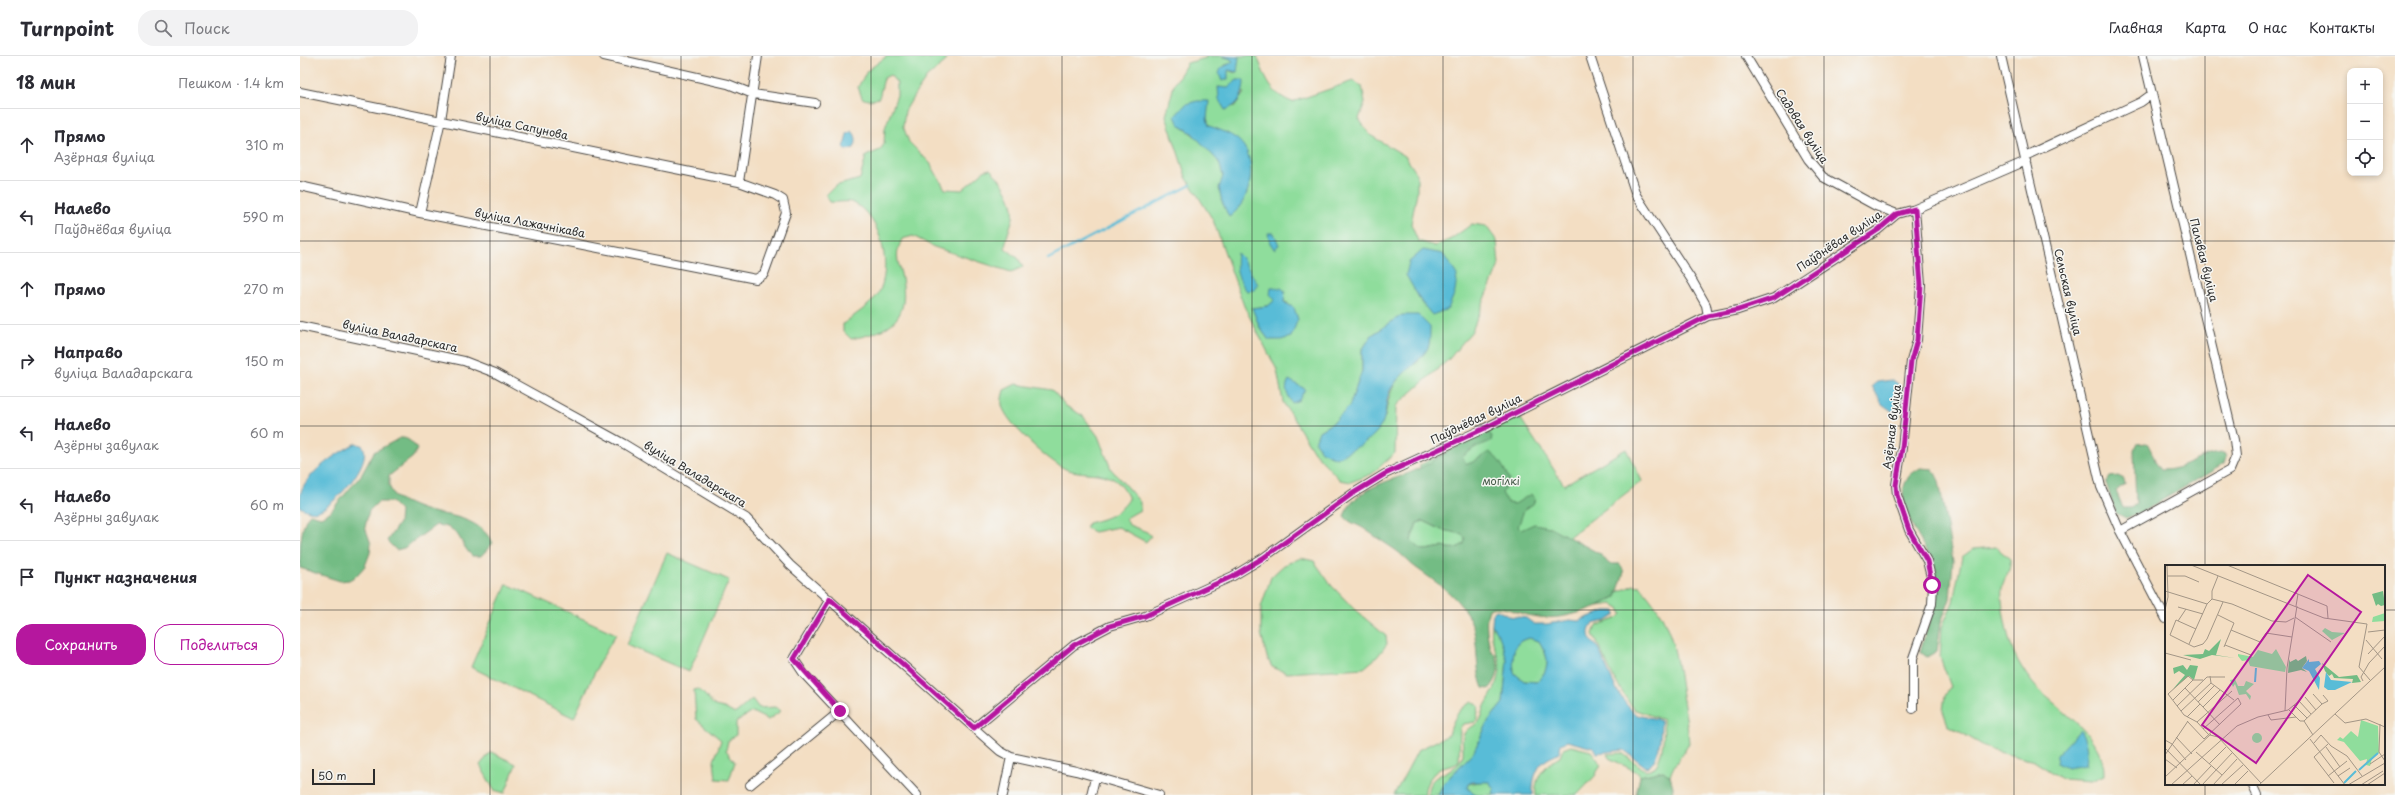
<!DOCTYPE html>
<html lang="ru">
<head>
<meta charset="utf-8">
<style>
  body { margin:0; font-family:"Playpen Sans",sans-serif; background:#f2f2f3; color:#2b2b33 }
  .controls { position:absolute; right:12px; top:12px; display:grid; overflow:hidden; border-radius:8px; box-shadow:0 2px 6px #0003 }
  .controls button { width:36px; height:36px; display:grid; place-items:center; padding:0; border:0; border-bottom:1px solid #e1e1e2; background:#fff; color:#2b2b33; font:20px sans-serif }
  .scale { position:absolute; left:12px; bottom:10px; width:63px; box-sizing:border-box; padding-left:4px; border:2px solid #2b2b2b; border-top:0; font-size:11px; line-height:14px; white-space:nowrap; color:#2b2b2b; -webkit-text-stroke:3px #f6f6f2; paint-order:stroke }
  .stop { position:absolute; width:12px; height:12px; margin:-9px; border:3px solid #b5179e; border-radius:50%; background:#fff }
  .stop.end { background:#b5179e; border-color:#fff; box-shadow:0 1px 4px #0008 }
  .list { margin:0; padding:0; list-style:none }
  h2 { display:flex; justify-content:space-between; align-items:center; height:52px; margin:0; padding:0 16px; font-size:17px }
  h2 small { font-size:13px; font-weight:400; color:#7c7c81 }
  .list li { display:grid; grid-template-columns:26px 1fr auto; gap:12px; align-items:center; box-sizing:border-box; height:72px; padding:0 16px; border-top:1px solid #e1e1e2 }
  .list b { display:block; font-size:15px; white-space:nowrap }
  .list p { margin:0; font-size:13px; white-space:nowrap; color:#7c7c81 }
  .list em { font-size:13px; font-style:normal; color:#7c7c81 }
  .actions { display:flex; gap:8px; padding:12px 16px }
  .actions a { flex:1; padding:9px 0; border:1px solid #b5179e; border-radius:16px; text-align:center; font-size:14px; color:#b5179e }
  .actions .main { background:#b5179e; color:#fff }
  .icon { flex:none; width:22px; height:22px; fill:none; stroke:currentColor; stroke-width:2; stroke-linecap:round; stroke-linejoin:round }
  .map { position:relative; flex:none; width:2095px; height:739px; overflow:hidden }
  header { display:flex; align-items:center; gap:24px; box-sizing:border-box; height:56px; padding:0 20px; background:#fff; border-bottom:1px solid #e1e1e2 }
  header strong { font-size:19px }
  nav { display:flex; gap:22px; margin-inline-start:auto; font-size:14px }
  .search { width:280px; height:36px; background:#f2f2f3; display:flex; align-items:center; gap:10px; box-sizing:border-box; padding:0 14px; border-radius:16px; color:#7c7c81; font-size:15px }
  main { display:flex }
  aside { flex:1; background:#fff }
  .map>svg:first-child { display:block }
</style>
</head>
<body>
<header>
<strong>Turnpoint</strong>
<div class="search"><svg class="icon" aria-label="search" viewBox="0 0 24 24"><circle cx="10" cy="10" r="6"/><path d="M15 15l6 6"/></svg>Поиск</div>
<nav><a>Главная</a><a>Карта</a><a>О нас</a><a>Контакты</a></nav>
</header>
<main>
<aside>
<h2>18 мин<small>Пешком · 1.4 km</small></h2>
<ul class="list">
<li><svg class="icon" aria-label="ahead" viewBox="0 0 24 24"><path d="M12 20V5M6 11l6-6 6 6"/></svg><div><b>Прямо</b><p>Азёрная вуліца</p></div><em>310 m</em></li>
<li><svg class="icon" aria-label="left" viewBox="0 0 24 24"><path d="M17 20v-9H6M10 6l-5 5 5 5"/></svg><div><b>Налево</b><p>Паўднёвая вуліца</p></div><em>590 m</em></li>
<li><svg class="icon" aria-label="ahead" viewBox="0 0 24 24"><path d="M12 20V5M6 11l6-6 6 6"/></svg><div><b>Прямо</b></div><em>270 m</em></li>
<li><svg class="icon" aria-label="right" viewBox="0 0 24 24"><path d="M7 20v-9h11M14 6l5 5-5 5"/></svg><div><b>Направо</b><p>вуліца Валадарскага</p></div><em>150 m</em></li>
<li><svg class="icon" aria-label="left" viewBox="0 0 24 24"><path d="M17 20v-9H6M10 6l-5 5 5 5"/></svg><div><b>Налево</b><p>Азёрны завулак</p></div><em>60 m</em></li>
<li><svg class="icon" aria-label="left" viewBox="0 0 24 24"><path d="M17 20v-9H6M10 6l-5 5 5 5"/></svg><div><b>Налево</b><p>Азёрны завулак</p></div><em>60 m</em></li>
<li><svg class="icon" aria-label="arrive" viewBox="0 0 24 24"><path d="M6 21V4h12l-3 4 3 4H6"/></svg><div><b>Пункт назначения</b></div></li>
</ul>
<div class="actions"><a class="main">Сохранить</a><a>Поделиться</a></div>
</aside>
<div class="map">
<svg width="2095" height="739" viewBox="0 0 2095 739">
  <rect width="100%" height="100%" fill="#f6f6f2"/>
  <filter id="ink" filterUnits="userSpaceOnUse"><feTurbulence type="fractalNoise" baseFrequency=".025" numOctaves="2"/><feDisplacementMap in="SourceGraphic" scale="8" xChannelSelector="R" yChannelSelector="G"/><feConvolveMatrix kernelMatrix="1 2 1 2 8 2 1 2 1" color-interpolation-filters="sRGB"/></filter>
  <filter id="wash" filterUnits="userSpaceOnUse"><feTurbulence type="fractalNoise" baseFrequency=".012" numOctaves="4" result="noise"/><feDisplacementMap in="SourceGraphic" scale="16" xChannelSelector="R" yChannelSelector="G"/><feGaussianBlur stdDeviation="0.9" result="paint"/><feColorMatrix in="noise" values="0 0 0 0 0 0 0 0 0 0 0 0 0 0 0 0 0 1.4 0 .05"/><feComposite in="paint" operator="in"/></filter>
  <g filter="url(#wash)">
    <rect width="100%" height="100%" fill="#f3dec3"/>
    <path fill="#8fdd9c" stroke="#5d8464" fill-rule="evenodd" d="M 587,0 L 618,0 L 622,3 L 643,0 L 646,5 L 627,21 L 615,38 L 605,55 L 603,70 L 609,86 L 630,107 L 645,133 L 662,134 L 684,115 L 690,113 C 701,123 716,145 713,162 C 710,172 706,181 705,192 L 718,202 L 723,211 L 711,216 L 634,191 L 613,180 L 602,183 C 595,199 597,202 601,218 C 611,263 592,275 551,283 L 543,275 L 543,268 C 554,259 570,250 578,238 C 593,212 582,162 554,147 C 549,144 537,147 530,146 L 526,139 L 535,130 L 560,123 L 566,100 L 580,94 L 584,88 L 585,72 L 597,39 L 597,27 L 590,19 L 584,22 L 579,42 C 573,44 568,45 562,42 L 558,31 L 567,15 Z
      M 906,0 L 922,0 L 931,3 L 933,7 L 925,9 L 927,17 L 928,14 L 935,17 L 938,0 L 957,0 C 966,22 968,36 992,46 L 1053,25 L 1062,30 L 1065,46 L 1059,63 L 1070,79 L 1105,100 L 1117,118 L 1117,136 L 1111,168 L 1118,185 L 1135,190 L 1151,183 L 1172,168 L 1186,170 L 1197,185 L 1199,209 L 1172,275 L 1149,303 L 1096,350 L 1095,397 L 1072,418 L 1051,426 L 1040,424 L 1014,396 L 983,346 L 977,314 L 944,250 L 913,164 L 886,121 L 866,60 L 874,29 L 887,7 L 906,2 ZM 918,31 L 944,37 L 934,51 ZM 908,45 L 907,62 L 909,70 L 937,83 L 946,97 L 929,161 C 926,151 919,142 920,132 C 920,128 923,124 923,120 C 921,99 895,79 879,69 ZM 984,241 L 984,246 L 988,247 L 969,284 L 960,272 L 953,252 L 968,250 ZM 1102,259 L 1119,305 C 1094,322 1090,332 1085,361 L 1019,375 L 1034,366 L 1049,351 L 1062,315 L 1062,294 L 1072,279 Z
      M 716,328 L 752,334 L 766,350 L 783,360 L 798,380 L 811,413 L 840,446 L 840,454 L 826,462 L 829,469 L 847,476 L 851,480 L 846,486 L 818,471 L 794,476 L 786,472 L 788,467 C 805,463 819,459 829,443 C 815,411 795,421 768,414 C 752,409 704,365 702,349 C 701,344 703,338 704,334 Z
      M 1219,360 L 1264,429 L 1326,393 L 1342,425 L 1254,492 L 1120,428 L 1120,409 Z
      M 1124,465 L 1142,474 L 1162,477 L 1165,483 L 1164,488 C 1150,497 1148,489 1137,492 C 1130,493 1126,495 1118,493 L 1111,484 L 1117,467 Z
      M 1696,491 L 1710,503 C 1711,517 1704,520 1702,532 C 1700,545 1708,585 1714,597 C 1719,608 1728,622 1736,631 C 1759,654 1806,682 1804,719 L 1791,725 L 1762,723 L 1734,705 L 1691,694 L 1648,669 L 1643,655 L 1645,639 L 1651,631 L 1640,601 L 1642,571 L 1653,546 L 1662,501 L 1673,493 Z
      M 367,497 L 429,524 L 389,616 L 327,589 Z
      M 1001,502 L 1014,505 L 1031,529 L 1055,554 L 1086,580 L 1087,588 L 1077,601 L 1064,612 L 987,617 L 972,611 L 967,601 L 961,577 L 961,551 L 971,521 L 984,509 Z
      M 207,528 L 316,578 L 298,609 L 274,662 L 171,611 Z
      M 1334,529 L 1340,530 C 1370,563 1375,590 1381,633 C 1384,651 1388,669 1389,687 C 1383,700 1374,706 1370,720 L 1363,715 L 1340,720 L 1337,716 L 1309,702 L 1307,698 L 1322,697 L 1345,714 L 1355,712 C 1363,699 1365,678 1363,664 L 1333,653 L 1313,621 L 1293,578 L 1296,570 L 1318,562 L 1322,558 L 1319,552 L 1312,548 L 1298,550 L 1316,541 L 1318,536 Z
      M 1192,569 L 1200,581 L 1207,604 L 1203,647 L 1189,664 L 1173,697 L 1143,728 L 1138,739 L 1128,739 C 1126,716 1153,719 1161,704 C 1166,696 1160,686 1164,678 C 1167,671 1174,671 1178,667 C 1182,663 1183,655 1185,650 C 1192,637 1199,628 1200,613 C 1200,597 1189,588 1192,569 Z
      M 1229,582 L 1239,585 C 1249,601 1251,612 1237,626 L 1224,625 L 1214,617 C 1213,601 1210,586 1229,582 Z
      M 399,633 L 415,650 L 424,652 L 435,658 L 452,643 L 459,652 L 476,651 L 481,655 L 468,664 L 452,656 L 436,666 L 436,679 L 428,685 L 426,694 L 435,706 L 429,724 L 416,723 L 414,705 L 421,684 L 396,663 L 394,634 Z
      M 1172,646 L 1179,650 L 1176,666 L 1163,668 L 1160,672 L 1159,706 C 1152,711 1146,710 1138,714 C 1131,719 1123,731 1125,739 L 1094,739 L 1118,694 L 1149,679 C 1153,664 1157,653 1172,646 Z
      M 1271,690 L 1291,695 L 1301,708 L 1295,720 L 1277,739 L 1236,739 C 1234,721 1245,709 1260,701 L 1263,693 Z
      M 191,696 L 216,708 L 205,737 L 194,734 L 180,709 Z
      M 1185,725 L 1189,726 L 1194,733 L 1193,739 L 1177,739 L 1167,732 L 1168,728 Z"/>
    <path fill="#73bc84" stroke="#4f7458" fill-rule="evenodd" d="M 1187,375 L 1192,380 L 1191,385 L 1174,392 L 1162,401 L 1165,407 L 1171,407 L 1189,396 C 1199,402 1204,412 1209,423 L 1202,437 L 1208,447 L 1215,448 L 1231,438 L 1235,443 L 1233,448 L 1224,454 L 1218,471 L 1221,474 L 1234,468 L 1250,471 L 1300,498 L 1309,508 L 1320,508 L 1324,516 L 1316,541 C 1290,554 1262,566 1232,560 C 1219,558 1205,549 1190,552 C 1184,561 1187,580 1190,591 C 1190,595 1195,597 1196,601 C 1201,612 1197,625 1189,633 L 1183,632 C 1173,608 1181,580 1167,558 C 1154,537 1134,525 1115,511 C 1108,506 1102,498 1094,493 C 1085,487 1076,481 1066,474 C 1058,468 1050,468 1044,460 C 1055,431 1089,426 1114,415 C 1136,405 1157,389 1178,377 ZM 1124,465 L 1142,474 L 1162,478 L 1165,483 L 1164,488 C 1150,497 1148,489 1137,492 C 1130,493 1126,495 1119,493 L 1111,484 L 1117,467 Z
      M 100,382 C 108,381 113,387 117,393 L 113,401 L 89,420 L 89,430 L 95,441 C 107,447 119,453 132,456 C 158,461 179,463 193,487 L 181,500 L 172,500 C 157,485 162,471 136,469 L 104,492 L 96,494 L 87,485 L 99,467 L 100,455 L 91,446 L 78,446 L 69,455 L 65,471 L 71,488 L 70,497 L 65,510 L 56,520 L 49,524 L 40,525 L 0,512 C 0,497 0,467 10,458 L 21,461 L 30,456 L 62,418 L 74,396 Z
      M 1847,387 C 1853,396 1854,406 1861,414 C 1885,415 1901,396 1924,397 L 1926,401 L 1924,408 L 1842,456 L 1826,462 L 1816,457 L 1806,427 L 1810,421 L 1818,420 L 1824,423 L 1825,428 L 1816,435 L 1823,452 L 1831,452 L 1836,448 L 1834,394 L 1836,388 Z
      M 1620,412 L 1633,413 L 1639,425 L 1653,505 L 1650,543 L 1641,566 L 1637,595 L 1627,601 L 1620,596 C 1627,571 1638,545 1635,518 C 1631,491 1589,450 1608,422 C 1610,418 1616,415 1620,412 Z
      M 1363,715 L 1370,720 L 1373,731 L 1372,739 L 1336,739 L 1340,720 Z"/>
    <path fill="#59bcd7" stroke="#427481" fill-rule="evenodd" d="M 922,0 L 939,1 L 937,16 L 928,14 L 928,23 L 922,25 L 919,18 L 921,12 L 933,6 L 931,3 Z
      M 937,24 L 944,24 C 944,38 939,50 925,54 L 919,44 L 918,31 L 928,32 Z
      M 897,45 L 909,45 L 907,62 L 909,70 C 918,73 929,77 937,83 C 960,101 952,146 929,161 L 922,146 L 919,132 L 923,120 L 919,106 L 892,77 L 879,69 L 875,60 L 886,48 Z
      M 552,75 C 557,80 557,86 554,92 L 547,94 L 544,92 L 547,78 Z
      M 968,177 L 974,177 L 979,189 L 974,193 L 970,187 Z
      M 1123,194 L 1143,198 L 1157,219 L 1155,236 L 1148,253 L 1132,259 L 1122,247 L 1106,219 L 1109,206 Z
      M 937,197 C 945,203 950,218 958,228 L 954,234 L 947,235 C 937,222 935,213 937,197 Z
      M 971,232 L 981,232 L 985,235 L 984,246 L 994,252 L 998,263 L 991,281 L 981,284 L 969,284 L 960,272 L 952,252 L 968,250 L 975,244 L 970,238 Z
      M 1102,259 L 1118,259 L 1130,271 C 1130,277 1130,284 1129,289 C 1124,305 1098,317 1090,335 C 1084,347 1088,361 1079,373 C 1069,387 1051,394 1036,402 L 1021,395 L 1015,386 L 1019,375 L 1034,366 L 1049,351 L 1062,315 L 1062,294 L 1072,279 Z
      M 989,324 L 1005,333 L 999,344 L 992,347 C 987,339 984,332 989,324 Z
      M 1592,324 C 1603,329 1605,338 1601,349 L 1593,356 L 1582,348 L 1572,330 L 1577,326 Z
      M 56,387 L 63,390 C 73,407 34,450 18,455 C 12,457 5,454 0,451 C 0,446 0,440 1,436 C 7,416 39,396 56,387 Z
      M 1197,554 L 1208,560 L 1226,562 L 1234,568 L 1247,568 L 1270,564 L 1278,565 L 1305,555 L 1315,555 L 1316,559 L 1306,565 L 1292,568 C 1289,573 1288,576 1290,582 C 1292,587 1297,589 1299,594 C 1309,616 1316,639 1333,656 C 1342,664 1354,659 1361,666 C 1361,679 1359,708 1346,711 L 1324,694 L 1297,697 L 1293,692 L 1267,685 L 1261,688 L 1259,697 C 1255,700 1250,701 1246,704 C 1235,711 1232,728 1233,739 L 1193,739 L 1194,733 L 1189,726 L 1172,726 L 1168,728 L 1167,732 L 1177,739 L 1138,739 L 1143,728 L 1173,697 L 1189,664 L 1203,647 L 1207,604 L 1200,582 L 1192,569 L 1193,556 ZM 1229,582 L 1239,585 C 1249,601 1251,612 1237,626 L 1224,625 L 1214,617 C 1213,601 1210,586 1229,582 Z
      M 1780,674 C 1787,687 1788,695 1786,709 L 1767,712 L 1756,707 L 1757,699 Z"/>
    <g fill="none" stroke-linecap="round" stroke-linejoin="round">
      <path stroke="#59bcd7" stroke-width="2.5" d="M 748,203 L 891,129"/>
    </g>
  </g>
  <g filter="url(#ink)">
    <g fill="none" stroke-linecap="round" stroke-linejoin="round">
      <defs>
        <path id="minor" d="M 304,0 L 428,28 L 453,38 L 515,47
          M 1290,0 L 1336,139 L 1393,226 L 1406,249 L 1408,260
          M 1446,0 L 1508,103 L 1523,121 L 1576,150 L 1597,158
          M 1701,0 L 1801,431 L 1820,475 L 1866,563
          M 0,36 L 439,126 L 475,139 L 483,144 L 486,157 L 464,218 L 456,223 L 120,157 L 0,130
          M 1725,100 L 1841,46 L 1852,38
          M 439,126 L 458,0
          M 120,157 L 141,64 L 151,0
          M 0,270 L 164,305 L 195,317 L 324,388 L 446,462 L 490,509 L 700,695 L 711,701 L 776,715 L 859,739
          M 1820,475 L 1930,414 L 1936,400 L 1934,384 L 1843,0
          M 530,543 L 494,603 L 504,618 L 617,739
          M 1613,653 L 1613,602 L 1632,548 L 1633,529 L 1627,505 L 1609,474 L 1597,439 L 1596,429 L 1602,392 L 1611,305 L 1617,284 L 1621,229 L 1615,153
          M 674,672 L 774,589 L 810,570 L 845,560 L 933,520 L 963,502 L 1052,438 L 1085,418 L 1183,373 L 1408,260 L 1438,254 L 1474,242 L 1578,174 L 1597,158 L 1615,153 L 1726,105
          M 1952,728 L 1957,739
          M 450,729 L 540,655
          M 703,739 L 711,701
          M 791,739 L 795,722"/>
      </defs>
      <use href="#minor" stroke="#494642" stroke-width="10"/>
      <use href="#minor" stroke="#fff" stroke-width="8"/>
    </g>
  </g>
  <g fill="none" stroke-linecap="round" stroke-linejoin="round" filter="url(#ink)">
    <path stroke="#b5179e" stroke-width="5" d="M 540,655 L 494,603 L 530,543 L 674,672 L 774,589 L 810,570 L 845,560 L 933,520 L 963,502 L 1052,438 L 1085,418 L 1183,373 L 1408,260 L 1438,254 L 1474,242 L 1578,174 L 1597,158 L 1615,153 L 1621,229 L 1617,284 L 1611,305 L 1602,392 L 1596,429 L 1597,439 L 1609,474 L 1627,505 L 1632,529"/>
  </g>
  <path fill="none" stroke="#2b2b2b" stroke-width="1" stroke-opacity="0.55" d="M 190,0 L 190,739M 381,0 L 381,739M 571,0 L 571,739M 762,0 L 762,739M 952,0 L 952,739M 1143,0 L 1143,739M 1333,0 L 1333,739M 1524,0 L 1524,739M 1714,0 L 1714,739M 1905,0 L 1905,510M 0,185 L 2095,185M 0,370 L 2095,370M 0,554 L 1866,554M 2084,554 L 2095,554M 1905,728 L 1905,739"/>
  <g text-anchor="middle" stroke-width="3" stroke-linejoin="round" paint-order="stroke">
    <g font-size="11" fill="#2b2b2b" stroke="#f6f6f2">
      <text transform="translate(222 70) rotate(12)" y="4">вуліца Сапунова</text>
      <text transform="translate(1502 70) rotate(57)" y="4">Садовая вуліца</text>
      <text transform="translate(230 167) rotate(11)" y="4">вуліца Лажачнікава</text>
      <text transform="translate(1539 185) rotate(-34)" y="4">Паўднёвая вуліца</text>
      <text transform="translate(1904 204) rotate(76)" y="4">Палявая вуліца</text>
      <text transform="translate(1768 236) rotate(77)" y="4">Сельская вуліца</text>
      <text transform="translate(100 280) rotate(12)" y="4">вуліца Валадарскага</text>
      <text transform="translate(1176 363) rotate(-26)" y="4">Паўднёвая вуліца</text>
      <text transform="translate(1592 371) rotate(-83)" y="4">Азёрная вуліца</text>
      <text transform="translate(395 418) rotate(31)" y="4">вуліца Валадарскага</text>
    </g>
    <g font-size="11" fill="#445847" stroke="#f6f6f2">
      <text x="1201" y="429">могілкі</text>
    </g>
  </g>
  <g transform="translate(1865 509)">
    <rect width="220" height="220" fill="#f3dec3"/>
    <path d="M 220,48 L 220,56 L 207,57 L 208,52 ZM 160,63 L 167,67 L 180,68 L 167,75 L 157,66 ZM 111,84 L 121,102 L 120,107 L 85,101 L 83,95 L 77,96 L 73,91 L 73,89 L 88,92 L 93,85 L 107,89 ZM 70,114 L 73,121 L 79,121 L 81,116 L 89,119 L 81,126 L 86,131 L 85,135 L 81,129 L 74,130 L 70,119 L 68,122 L 65,115 ZM 196,155 L 213,161 L 214,188 L 207,193 L 205,201 L 201,200 L 202,194 L 195,196 L 179,177 L 172,175 L 175,172 L 178,174 L 186,166 L 193,172 ZM87 173a5 5 0 1 1 10 0a5 5 0 1 1-10 0Z" fill="#8fdd9c"/>
    <path d="M 218,26 L 220,40 L 216,41 L 213,39 L 211,41 L 207,29 ZM 56,74 L 51,90 L 70,93 L 47,90 L 35,94 L 18,90 L 38,89 L 40,84 L 44,86 ZM 141,91 L 142,96 L 137,103 L 142,107 L 136,105 L 123,108 L 124,94 L 125,97 L 131,94 L 133,96 ZM 157,98 L 174,112 L 192,110 L 196,117 L 187,118 L 188,114 L 169,113 L 167,109 L 164,111 L 160,106 ZM 18,100 L 22,105 L 25,100 L 33,101 L 29,115 L 24,111 L 8,124 L 20,110 L 14,106 L 9,109 L 8,103 Z" fill="#73bc84"/>
    <path d="M 144,94 L 144,97 L 154,96 L 156,99 L 150,104 L 155,113 L 154,125 L 144,106 L 137,103 ZM 161,107 L 166,115 L 187,117 L 170,125 L 163,125 L 159,122 Z" fill="#59bcd7"/>
    <path fill="none" stroke="#59bcd7" stroke-width="2" d="M 90,117 L 91,103M 194,205 L 213,188M 179,218 L 191,206"/>
    <path fill="none" stroke="#a39686" stroke-width="1" d="M 26,0 L 159,53 L 202,59 L 194,102 L 205,115M 62,0 L 162,41 L 163,53M 2,11 L 20,11 L 34,17M 0,26 L 42,39 L 47,34 L 67,39 L 107,56 L 121,57 L 129,53M 47,34 L 47,26 L 53,11M 131,41 L 133,29M 13,42 L 38,49M 0,45 L 3,32 L 2,0M 53,50 L 69,58 L 59,82M 130,52 L 166,77M 13,56 L 21,44M 31,64 L 11,55 L 5,70 L 29,82 L 38,79 L 42,74 L 58,37M 66,65 L 95,77 L 101,68 L 127,72M 203,67 L 220,65M 201,75 L 217,94M 24,79 L 42,39M 60,80 L 86,90M 0,88 L 26,95M 203,89 L 220,71M 45,111 L 46,118 L 69,135M 38,115 L 28,115 L 23,111 L 3,129 L 19,150 L 32,157 L 44,170M 198,116 L 196,112 L 204,98 L 220,81M 20,123 L 55,160M 148,129 L 157,139M 140,132 L 151,145M 8,135 L 28,115M 33,137 L 50,120M 129,140 L 142,153M 12,141 L 42,112 L 60,112M 38,142 L 55,125M 124,145 L 135,156 L 139,156 L 148,170M 16,146 L 46,118M 120,146 L 122,103 L 132,41M 170,149 L 180,158 L 201,154 L 220,162M 103,150 L 106,155 L 131,152M 22,152 L 35,139M 22,156 L 39,174 L 76,139 L 73,133 L 38,164M 139,156 L 157,139 L 163,136 L 158,130M 32,157 L 67,126M 215,159 L 214,187 L 220,196M 45,170 L 53,172 L 96,218M 11,172 L 27,189M 145,174 L 180,220M 0,175 L 7,179 L 21,195M 149,178 L 156,170 L 166,181 L 182,191 L 197,211M 163,179 L 149,192 L 169,218M 161,182 L 175,202M 0,183 L 36,220M 31,187 L 57,210M 0,190 L 23,156M 0,194 L 12,203M 44,199 L 61,182M 205,199 L 220,189M 163,211 L 182,196M 173,211 L 185,203M 0,212 L 46,169M 6,220 L 72,161 L 93,152 L 123,145 L 134,136 L 146,149M 17,220 L 27,211M 28,220 L 46,201M 37,220 L 67,188M 48,220 L 72,194M 56,220 L 78,200M 69,220 L 83,206M 94,220 L 220,102M 183,220 L 220,198M 196,220 L 218,206M 202,220 L 220,208"/>
    <path fill="#b5179e" fill-opacity="0.15" stroke="#b5179e" stroke-width="2" d="M 143,10 L 196,47 L 91,198 L 37,160 Z"/>
    <rect width="220" height="220" fill="none" stroke="#2b2b2b" stroke-width="2"/>
  </g>
</svg>
<div class="controls">
<button>+</button>
<button>−</button>
<button><svg class="icon" aria-label="locate" viewBox="0 0 24 24"><circle cx="12" cy="12" r="6"/><path d="M12 2v4M12 18v4M2 12h4M18 12h4"/></svg></button>
</div>
<div class="scale">50 m</div>
<div class="stop" style="left:1632px;top:529px"></div>
<div class="stop end" style="left:540px;top:655px"></div>
</div>
</main>
</body>
</html>
